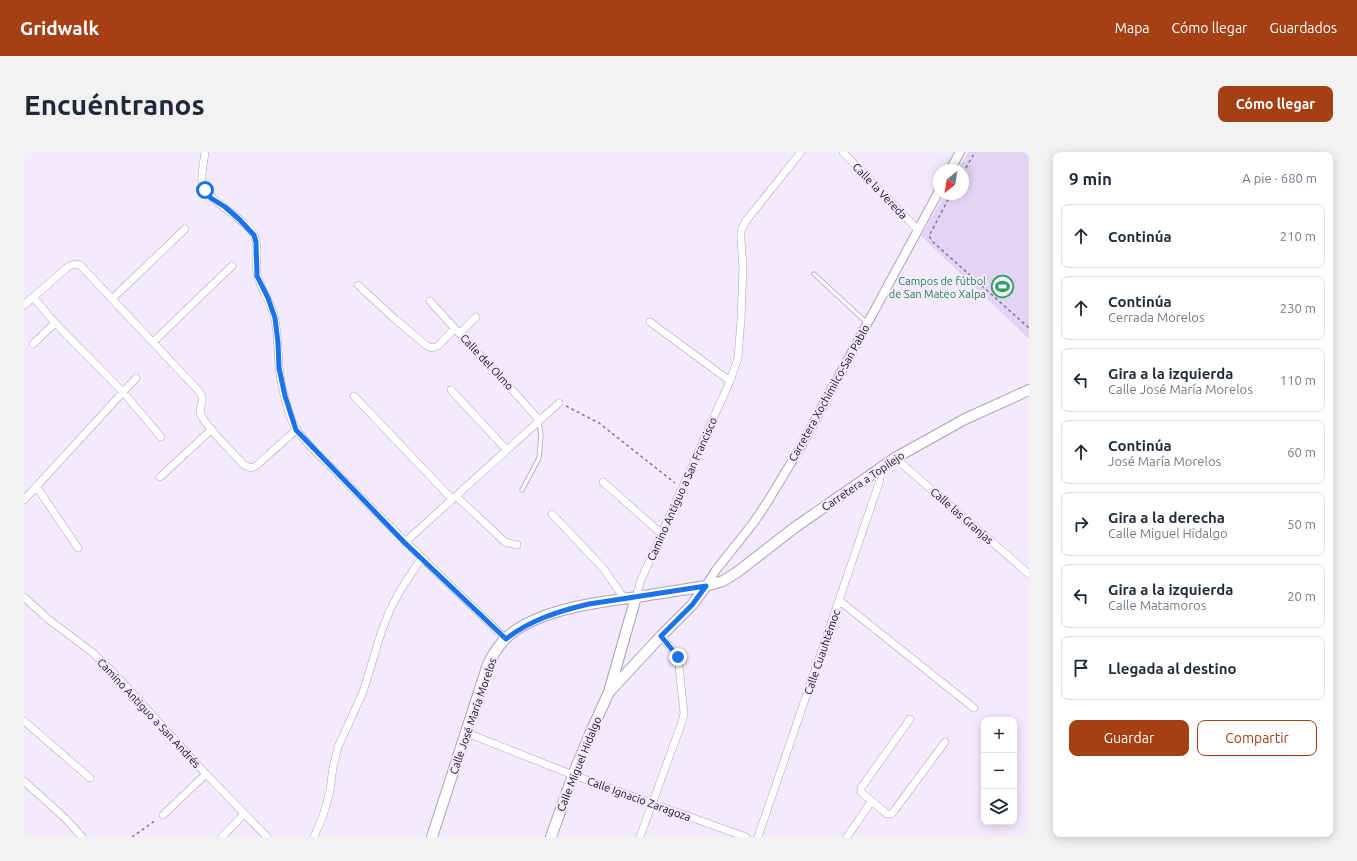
<!DOCTYPE html>
<html lang="es">
<head>
<meta charset="utf-8">
<style>
  body { margin:0; font-family:Ubuntu,sans-serif; background:#f2f2f3; color:#1f2937 }
  .controls { position:absolute; right:12px; bottom:12px; display:grid; overflow:hidden; border-radius:8px; box-shadow:0 2px 10px #0003 }
  .controls button { width:36px; height:36px; display:grid; place-items:center; padding:0; border:0; border-bottom:1px solid #e0e1e3; background:#fff; color:#1f2937; font:20px sans-serif }
  .compass { position:absolute; left:909px; top:12px; width:36px; height:36px; border-radius:50%; background:#fff; box-shadow:0 2px 10px #0003; rotate:210deg }
  .stop { position:absolute; width:12px; height:12px; margin:-9px; border:3px solid #1a73e8; border-radius:50%; background:#fff }
  .stop.end { background:#1a73e8; border-color:#fff; box-shadow:0 1px 4px #0008 }
  .list { margin:0; padding:0; list-style:none }
  h2 { display:flex; justify-content:space-between; align-items:center; height:52px; margin:0; padding:0 16px; font-size:17px }
  h2 small { font-size:13px; font-weight:400; color:#747a83 }
  .list li { display:grid; grid-template-columns:26px 1fr auto; gap:12px; align-items:center; box-sizing:border-box; height:64px; margin:0 8px 8px; padding:0 8px; border:1px solid #e0e1e3; border-radius:8px }
  .list b { display:block; font-size:15px; white-space:nowrap }
  .list p { margin:0; font-size:13px; white-space:nowrap; color:#747a83 }
  .list em { font-size:13px; font-style:normal; color:#747a83 }
  .actions { display:flex; gap:8px; padding:12px 16px }
  .actions a { flex:1; padding:9px 0; border:1px solid #a54014; border-radius:8px; text-align:center; font-size:14px; color:#a54014 }
  .actions .main { background:#a54014; color:#fff }
  .icon { flex:none; width:22px; height:22px; fill:none; stroke:currentColor; stroke-width:2; stroke-linecap:round; stroke-linejoin:round }
  .map { position:relative; flex:none; width:1005px; height:685px; overflow:hidden; border-radius:8px }
  header { display:flex; align-items:center; gap:24px; box-sizing:border-box; height:56px; padding:0 20px; background:#a54014; color:#fff }
  header strong { font-size:19px }
  nav { display:flex; gap:22px; margin-inline-start:auto; font-size:14px }
  .intro { display:flex; align-items:center; justify-content:space-between; box-sizing:border-box; height:96px; padding:0 24px }
  h1 { margin:0; font-size:28px }
  .button { padding:10px 18px; border-radius:8px; background:#a54014; color:#fff; font-size:14px; font-weight:700 }
  main { display:flex; gap:24px; padding:0 24px }
  aside { flex:1; background:#fff; border-radius:8px; box-shadow:0 2px 10px #0003 }
  .map>svg:first-child { display:block }
</style>
</head>
<body>
<header>
<strong>Gridwalk</strong>
<nav><a>Mapa</a><a>Cómo llegar</a><a>Guardados</a></nav>
</header>
<div class="intro"><h1>Encuéntranos</h1><a class="button">Cómo llegar</a></div>
<main>
<div class="map">
<svg width="1005" height="685" viewBox="0 0 1005 685">
  <rect width="100%" height="100%" fill="#f3ebfd"/>
  <path fill="#e3d4f6" d="M 944,0 L 1005,0 L 1005,187 L 897,84 L 921,42 L 939,42 L 939,18 L 934,18 Z"/>
  <g fill="none" stroke-linecap="round" stroke-linejoin="round">
    <defs>
      <path id="service" d="M 790,122 L 843,171
        M 498,338 L 515,306 L 517,284 L 515,269"/>
      <path id="minor" d="M 181,0 C 180,9 177,21 178,30 C 180,48 220,64 230,83 C 236,95 231,110 233,122 C 236,137 248,151 251,167 C 254,183 254,199 255,215 C 257,233 262,252 268,269 C 273,284 303,310 315,323 C 370,379 425,433 482,487
        M 819,0 L 894,78
        M 334,133 L 372,168 L 403,194 L 408,196 L 414,194 L 430,177
        M 9,145 L 31,171 L 99,240 L 137,285
        M 88,147 L 161,77
        M 406,149 C 441,189 480,227 515,268
        M 0,153 L 45,114 L 52,112 L 56,113 L 171,235 C 173,237 177,241 178,245 C 180,251 174,256 177,263 C 185,279 208,299 220,313 L 227,316 L 232,314 L 272,278
        M 626,170 L 706,229
        M 436,181 L 452,165
        M 129,190 L 208,114
        M 9,192 L 31,171
        M 427,238 L 482,297
        M 330,244 L 428,347
        M 871,306 L 1005,422
        M 136,325 L 188,277
        M 579,330 L 638,382
        M 12,334 L 54,396
        M 432,344 L 481,390 L 493,393
        M 0,348 L 112,226
        M 528,362 L 579,416 L 600,446
        M 381,390 L 535,251
        M 0,445 L 24,467 L 69,501 L 90,521 L 182,622 L 243,685
        M 612,445 L 617,428 L 706,229 L 714,206 L 717,167 L 719,115 L 717,88 L 717,79 L 721,70 L 777,0
        M 816,449 L 950,556
        M 886,567 L 837,636 L 837,640 L 863,662 L 867,662 L 870,659 L 921,590
        M 0,569 L 66,626
        M 443,581 L 549,623 L 722,685
        M 0,629 L 43,668 L 58,685
        M 139,663 L 182,622
        M 198,685 L 220,662
        M 290,685 L 299,664 L 306,639 L 309,615 L 314,595 L 339,540 L 358,478 L 366,458 L 377,437 L 397,407
        M 616,685 L 658,570 L 660,561 L 654,505 L 637,484
        M 734,685 L 855,331 L 858,315
        M 823,685 L 847,650"/>
      <path id="tertiary" d="M 926,18 L 936,0
        M 682,434 L 692,418 L 730,370 L 744,349 L 776,296 L 915,39"/>
      <path id="secondary" d="M 586,539 L 637,484 L 668,453 L 682,434
        M 408,685 L 464,512 C 469,503 473,495 481,487 C 510,458 573,450 613,445 C 636,441 659,438 682,434 L 699,429 L 712,421 L 770,376 L 871,306 L 941,267 L 1005,238
        M 527,685 L 549,623 L 566,582 L 585,540 L 612,445"/>
    </defs>
    <use href="#service" stroke="#aca0bb" stroke-width="5"/>
    <use href="#minor" stroke="#aca0bb" stroke-width="8"/>
    <use href="#tertiary" stroke="#aca0bb" stroke-width="10"/>
    <use href="#secondary" stroke="#aca0bb" stroke-width="12"/>
    <path stroke="#807a87" stroke-width="1.5" stroke-dasharray="3 3" stroke-linecap="butt" d="M 939,21 L 951,0
      M 927,42 L 905,84 L 909,90 L 1005,176
      M 542,254 L 575,271 L 651,331
      M 108,685 L 132,668"/>
    <use href="#service" stroke="#fff" stroke-width="3.5"/>
    <use href="#minor" stroke="#fff" stroke-width="7"/>
    <use href="#tertiary" stroke="#fff" stroke-width="8"/>
    <use href="#secondary" stroke="#fff" stroke-width="10"/>
  </g>
  <g fill="none" stroke-linecap="round" stroke-linejoin="round">
    <path stroke="#1a73e8" stroke-width="5" d="M 181,38 L 187,46 L 201,55 L 215,67 L 230,83 L 232,90 L 233,124 L 244,146 L 251,166 L 254,191 L 255,216 L 261,244 L 272,278 L 380,390 L 482,487 C 506,468 535,459 565,452 L 682,434 L 668,453 L 637,484 L 654,505"/>
  </g>
  <defs>
    <symbol id="stadium-ring" viewBox="-11 -11 22 22"><circle r="9.5" fill="#f3ebfd" stroke="#2e9e5b" stroke-width="1.5"/><path d="M0-5a6.5 5 0 1 0 0 10a6.5 5 0 1 0 0-10ZM-3.5-1.8h7v3.6h-7Z" fill="#2e9e5b"/></symbol>
  </defs>
  <g fill-rule="evenodd">
    <use href="#stadium-ring" x="966" y="122" width="25" height="25"/>
  </g>
  <g text-anchor="middle" stroke-width="4" stroke-linejoin="round" paint-order="stroke">
    <g font-size="11" fill="#120e17" stroke="#f3ebfd">
      <text transform="translate(856 39) rotate(46)" y="4">Calle la Vereda</text>
      <text transform="translate(463 210) rotate(47)" y="4">Calle del Olmo</text>
      <text transform="translate(805 241) rotate(-61)" y="4">Carretera Xochimilco-San Pablo</text>
      <text transform="translate(839 329) rotate(-34)" y="4">Carretera a Topilejo</text>
      <text transform="translate(658 337) rotate(-66)" y="4">Camino Antiguo a San Francisco</text>
      <text transform="translate(938 364) rotate(41)" y="4">Calle las Granjas</text>
      <text transform="translate(798 500) rotate(-71)" y="4">Calle Cuauhtémoc</text>
      <text transform="translate(125 561) rotate(47)" y="4">Camino Antiguo a San Andrés</text>
      <text transform="translate(449 564) rotate(-71)" y="4">Calle José María Morelos</text>
      <text transform="translate(555 612) rotate(-68)" y="4">Calle Miguel Hidalgo</text>
      <text transform="translate(615 647) rotate(20)" y="4">Calle Ignacio Zaragoza</text>
    </g>
    <g font-size="11" fill="#27864d" stroke="#f3ebfd" text-anchor="end">
      <text x="962" y="133">Campos de fútbol<tspan x="962" dy="13">de San Mateo Xalpa</tspan></text>
    </g>
  </g>
</svg>
<div class="controls">
<button>+</button>
<button>−</button>
<button><svg class="icon" aria-label="layers" viewBox="0 0 24 24"><path d="M12 4l9 5-9 5-9-5zM3 14l9 5 9-5"/></svg></button>
</div>
<svg class="compass" viewBox="-18 -18 36 36"><path d="M0-13l5 13h-10z" fill="#e53935"/><path d="M0 13l5-13h-10z" fill="#747a83"/></svg>
<div class="stop" style="left:181px;top:38px"></div>
<div class="stop end" style="left:654px;top:505px"></div>
</div>
<aside>
<h2>9 min<small>A pie · 680 m</small></h2>
<ul class="list">
<li><svg class="icon" aria-label="ahead" viewBox="0 0 24 24"><path d="M12 20V5M6 11l6-6 6 6"/></svg><div><b>Continúa</b></div><em>210 m</em></li>
<li><svg class="icon" aria-label="ahead" viewBox="0 0 24 24"><path d="M12 20V5M6 11l6-6 6 6"/></svg><div><b>Continúa</b><p>Cerrada Morelos</p></div><em>230 m</em></li>
<li><svg class="icon" aria-label="left" viewBox="0 0 24 24"><path d="M17 20v-9H6M10 6l-5 5 5 5"/></svg><div><b>Gira a la izquierda</b><p>Calle José María Morelos</p></div><em>110 m</em></li>
<li><svg class="icon" aria-label="ahead" viewBox="0 0 24 24"><path d="M12 20V5M6 11l6-6 6 6"/></svg><div><b>Continúa</b><p>José María Morelos</p></div><em>60 m</em></li>
<li><svg class="icon" aria-label="right" viewBox="0 0 24 24"><path d="M7 20v-9h11M14 6l5 5-5 5"/></svg><div><b>Gira a la derecha</b><p>Calle Miguel Hidalgo</p></div><em>50 m</em></li>
<li><svg class="icon" aria-label="left" viewBox="0 0 24 24"><path d="M17 20v-9H6M10 6l-5 5 5 5"/></svg><div><b>Gira a la izquierda</b><p>Calle Matamoros</p></div><em>20 m</em></li>
<li><svg class="icon" aria-label="arrive" viewBox="0 0 24 24"><path d="M6 21V4h12l-3 4 3 4H6"/></svg><div><b>Llegada al destino</b></div></li>
</ul>
<div class="actions"><a class="main">Guardar</a><a>Compartir</a></div>
</aside>
</main>
</body>
</html>
